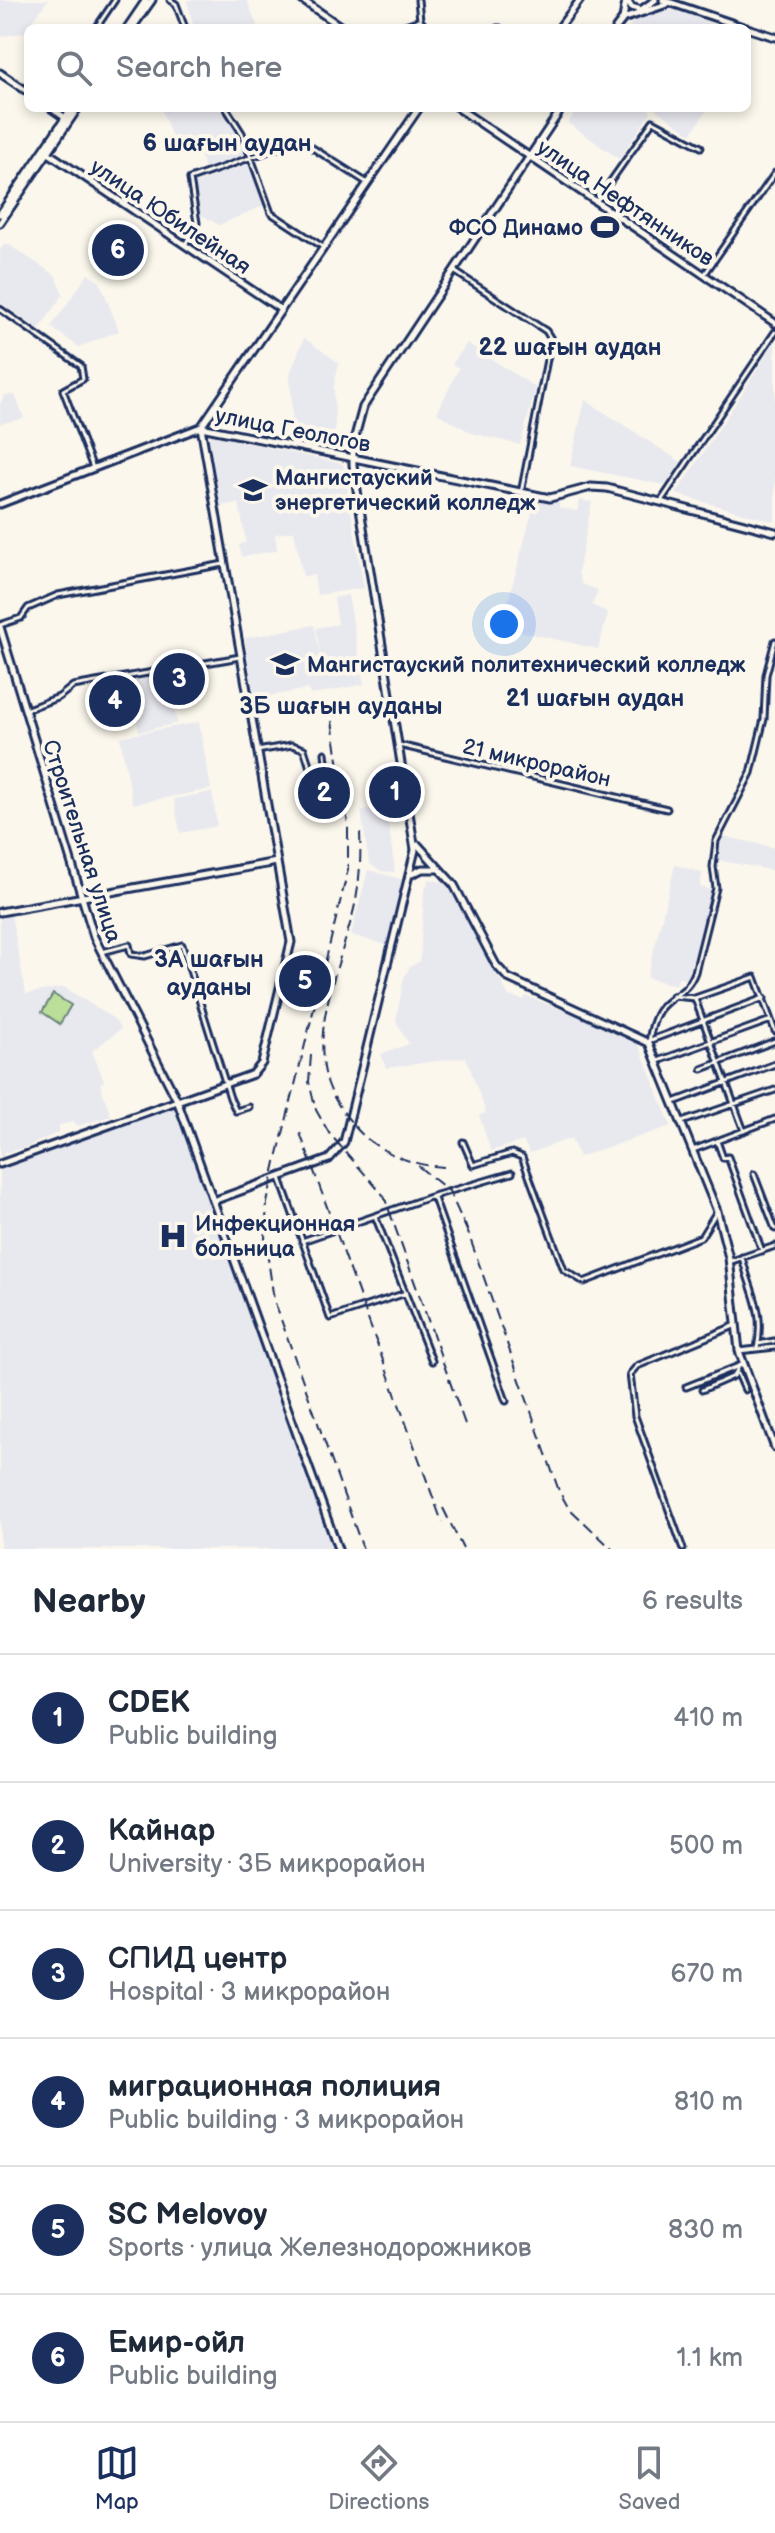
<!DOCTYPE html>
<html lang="en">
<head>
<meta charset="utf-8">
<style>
  body { margin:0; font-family:"Balsamiq Sans",sans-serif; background:#f2f2f3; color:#1f2937 }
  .you { position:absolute; left:504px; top:624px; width:28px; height:28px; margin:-20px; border:6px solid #fff; border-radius:50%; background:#1a73e8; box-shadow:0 0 0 12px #1a73e833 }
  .badge { display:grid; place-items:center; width:52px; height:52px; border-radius:50%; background:#1b2f5e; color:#fff; font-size:26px; font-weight:700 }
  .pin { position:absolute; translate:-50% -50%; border:4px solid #fff; box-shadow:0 2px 8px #0006 }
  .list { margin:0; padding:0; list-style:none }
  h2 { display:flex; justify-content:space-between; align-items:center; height:104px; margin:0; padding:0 32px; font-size:34px }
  h2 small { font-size:26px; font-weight:400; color:#747a83 }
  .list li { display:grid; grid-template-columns:52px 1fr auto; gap:24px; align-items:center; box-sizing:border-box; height:128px; padding:0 32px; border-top:2px solid #e0e1e3 }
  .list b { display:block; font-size:30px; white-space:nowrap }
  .list p { margin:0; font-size:26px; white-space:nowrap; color:#747a83 }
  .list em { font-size:26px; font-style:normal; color:#747a83 }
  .icon { flex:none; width:44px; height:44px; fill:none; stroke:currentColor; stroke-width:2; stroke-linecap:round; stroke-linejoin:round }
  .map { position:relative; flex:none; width:775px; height:1549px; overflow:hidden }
  .search { position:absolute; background:#fff; box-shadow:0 4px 12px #0003; left:24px; right:24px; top:24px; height:88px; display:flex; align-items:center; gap:20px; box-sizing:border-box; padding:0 28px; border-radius:12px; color:#747a83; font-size:30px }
  .sheet { height:872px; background:#fff }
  nav { display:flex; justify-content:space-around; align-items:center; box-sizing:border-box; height:112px; border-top:2px solid #e0e1e3; background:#fff; font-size:22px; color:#747a83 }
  nav a { display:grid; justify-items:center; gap:4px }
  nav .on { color:#1b2f5e }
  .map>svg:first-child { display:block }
</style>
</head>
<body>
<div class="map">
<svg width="775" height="1549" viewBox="0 0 775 1549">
  <rect width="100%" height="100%" fill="#fbf7ec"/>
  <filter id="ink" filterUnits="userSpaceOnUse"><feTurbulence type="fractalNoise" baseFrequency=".0125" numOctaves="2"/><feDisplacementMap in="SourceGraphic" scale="16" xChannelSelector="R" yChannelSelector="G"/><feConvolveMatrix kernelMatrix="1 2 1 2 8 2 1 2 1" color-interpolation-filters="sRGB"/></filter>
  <g filter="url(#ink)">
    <path fill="#e8e8ef" d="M 0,0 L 48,0 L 25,32 L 0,37 Z
      M 187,0 L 247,0 L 257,26 L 194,28 Z
      M 666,9 L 676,10 L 724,28 L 628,28 L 638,16 Z
      M 161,108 L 221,108 L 240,136 L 246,154 L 205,168 L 195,143 L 184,144 L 180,136 L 172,138 Z
      M 578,108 L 646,108 L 651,112 L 619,159 L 568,123 Z
      M 654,108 L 708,108 L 691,134 Z
      M 250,163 L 265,205 L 219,225 L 198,213 L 195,183 Z
      M 4,245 L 9,245 L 55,275 L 63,294 L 39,330 L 0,302 L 0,250 Z
      M 88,274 L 100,282 L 119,331 L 79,347 L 51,327 Z
      M 304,338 L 339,363 L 334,386 L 335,432 L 293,430 L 290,374 Z
      M 775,341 L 775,522 L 676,494 L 745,389 Z
      M 467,343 L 536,388 L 520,445 L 472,433 L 437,413 L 459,368 L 452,364 Z
      M 5,395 L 15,395 L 24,418 L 0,424 L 0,404 Z
      M 585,400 L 681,462 L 665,485 L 570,466 Z
      M 212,435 L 343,464 L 364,588 L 317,595 L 314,575 L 303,576 L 294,531 L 275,534 L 277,550 L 242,557 L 239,545 L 246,542 L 239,503 L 220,506 L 208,439 Z
      M 536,498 L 559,502 L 559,508 L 577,511 L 580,500 L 592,502 L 578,573 L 582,584 L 598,590 L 592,605 L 608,613 L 598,649 L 501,627 Z
      M 348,595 L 364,684 L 311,695 L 307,689 L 254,699 L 245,638 L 314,625 L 322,661 L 316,628 L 338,624 L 334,598 Z
      M 166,671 L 177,723 L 139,732 L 130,679 Z
      M 199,722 L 211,789 L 133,804 L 120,737 Z
      M 212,792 L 217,826 L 180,833 L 174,799 Z
      M 386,806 L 395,872 L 381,871 L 369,863 L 361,810 Z
      M 723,836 L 775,848 L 775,871 L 717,860 Z
      M 675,865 L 702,873 L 700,887 L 712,890 L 687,980 L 678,977 L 676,985 L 647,978 Z
      M 368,870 L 404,880 L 387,945 L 351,935 Z
      M 429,879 L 446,883 L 509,996 L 524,1000 L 526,996 L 636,1038 L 671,1126 L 579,1157 L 571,1138 L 530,1153 L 523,1141 L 491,1151 L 479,1115 L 486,1113 L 466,1057 L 386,1068 L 381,1054 L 409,1044 L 396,1021 L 404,977 L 410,967 L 420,961 L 424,893 Z
      M 11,914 L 26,994 L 64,987 L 114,1019 L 121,1029 L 92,1051 L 104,1081 L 100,1084 L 111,1116 L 77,1126 L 74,1122 L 59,1125 L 59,1132 L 27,1147 L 4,1153 L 4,1157 L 0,1157 L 0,916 Z
      M 177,1100 L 338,1549 L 0,1549 L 0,1164 Z"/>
    <path fill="#bbdf99" stroke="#6b877c" stroke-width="2" d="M 53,994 L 71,1005 L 60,1024 L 42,1012 Z"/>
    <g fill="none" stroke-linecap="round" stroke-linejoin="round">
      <defs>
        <path id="street" d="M 170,0 L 176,4 L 185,28
          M 418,0 L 420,20
          M 96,28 L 115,0
          M 396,28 L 420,20 L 426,28
          M 497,28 L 500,28
          M 226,108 L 242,133 L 271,213 L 323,247
          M 596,202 L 653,121 L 701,147
          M 186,243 L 197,223 L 190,179 L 300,140 L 366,182
          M 454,271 L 546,331 L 551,339 L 521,493
          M 704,275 L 775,173
          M 0,309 L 81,366 L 83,379 L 63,390 L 93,468
          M 661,501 L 775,332
          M 0,625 L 21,618 L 28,608 L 58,595 L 224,564
          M 25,710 L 59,697 L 73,686 L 240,657
          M 399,745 L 667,809
          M 257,751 L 292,745 L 304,749 L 312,774 L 327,771 L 325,753
          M 102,952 L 129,945 L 131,954 L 145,956 L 182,945 L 230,1098 L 236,1111 L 249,1107
          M 673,996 L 695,998 L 755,977 L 775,1031
          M 695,999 L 744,1131
          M 651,1040 L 764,998
          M 649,1043 C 655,989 683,1005 695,972 L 716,888 L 713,867 L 716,841 L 751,773 L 764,719 L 766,675 L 775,641
          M 658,1061 L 771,1020
          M 702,1069 L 775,1041
          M 674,1102 L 775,1064
          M 682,1122 L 775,1090
          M 717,1141 L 723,1158 L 728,1157 L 762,1251
          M 463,1142 L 473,1165 L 512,1153 L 522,1157 L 564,1270 L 584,1282 L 701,1237 L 717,1211
          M 693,1150 L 775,1119
          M 754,1174 L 775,1229
          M 280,1178 L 330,1318 L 406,1293
          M 430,1197 L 512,1173
          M 375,1216 L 432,1361
          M 302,1241 L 430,1197 L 434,1198 L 506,1401
          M 742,1257 C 751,1295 765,1309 757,1349
          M 729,1262 L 775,1246
          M 758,1344 L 774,1341
          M 739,1351 L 775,1347
          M 738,1374 L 745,1390
          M 686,1387 L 744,1364
          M 702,1390 L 734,1376 L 739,1366
          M 683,1549 L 635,1416 L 630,1374 L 637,1366 L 734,1326"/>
        <path id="secondary" d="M 302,0 L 343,28
          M 627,0 L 631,7 L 641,10 L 655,0
          M 663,0 L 746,28
          M 623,19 L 667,4
          M 127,28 L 146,0
          M 132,28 L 152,0
          M 559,28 L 580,0
          M 616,28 L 623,19 L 626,0
          M 747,28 L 775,37
          M 0,73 L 28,92
          M 51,108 L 67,119
          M 458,108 L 775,323
          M 44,150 L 280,309
          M 0,214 L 72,108
          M 0,223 L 78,108
          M 201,427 L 419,108
          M 0,504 L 201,427 L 550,498 L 591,487 L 607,488 L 775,532
          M 0,627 L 94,937 L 177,1100 L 338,1549
          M 418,845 L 454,885 L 496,965 L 508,978 L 649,1043 L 717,1211 L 729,1258 L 739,1351 L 775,1448
          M 412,874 L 422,869 L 437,869
          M 0,912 L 277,862
          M 0,1164 L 253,1074 L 262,1063 L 291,942 L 201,427
          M 213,1201 L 329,1159 L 344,1142 L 415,850 L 353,465 L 353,444 L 363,407 L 562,108"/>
      </defs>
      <use href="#street" stroke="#1b2f5e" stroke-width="9"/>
      <use href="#secondary" stroke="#1b2f5e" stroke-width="11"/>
      <use href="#street" stroke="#fbf7ec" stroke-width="3"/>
      <use href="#secondary" stroke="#fbf7ec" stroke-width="5"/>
      <path stroke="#1b2f5e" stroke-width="2" stroke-dasharray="12 6" stroke-linecap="butt" d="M 332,721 L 348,825 L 348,870 L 276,1162 L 267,1203 L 265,1238 L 274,1300 L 363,1549
        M 360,833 C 361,856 360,877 356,900 C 344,957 310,1023 327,1081 C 333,1099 344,1114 356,1128 C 377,1152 413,1166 444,1167
        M 311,1055 L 309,1082 L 316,1110 L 329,1133 L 384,1196 L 466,1427
        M 300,1133 L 442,1522
        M 418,1166 L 449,1191 L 469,1235
        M 465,1224 L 559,1491 L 568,1507 L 612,1549
        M 443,1508 L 463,1549"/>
    </g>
  </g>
  <defs>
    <symbol id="stadium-bare" viewBox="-9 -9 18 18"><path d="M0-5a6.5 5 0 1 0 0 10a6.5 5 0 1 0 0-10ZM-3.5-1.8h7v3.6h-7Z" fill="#1b2f5e" stroke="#fbf7ec" stroke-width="2.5" paint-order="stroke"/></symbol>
    <symbol id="university-bare" viewBox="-9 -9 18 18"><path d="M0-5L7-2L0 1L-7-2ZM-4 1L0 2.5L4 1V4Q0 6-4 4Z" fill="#1b2f5e" stroke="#fbf7ec" stroke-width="2.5" paint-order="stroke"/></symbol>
    <symbol id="hospital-bare" viewBox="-9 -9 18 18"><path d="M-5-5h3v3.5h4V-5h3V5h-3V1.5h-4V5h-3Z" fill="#1b2f5e" stroke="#fbf7ec" stroke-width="2.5" paint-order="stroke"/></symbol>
  </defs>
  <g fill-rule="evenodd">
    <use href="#stadium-bare" x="585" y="207" width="40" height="40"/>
    <use href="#university-bare" x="233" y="470" width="40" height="40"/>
    <use href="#university-bare" x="265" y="644" width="40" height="40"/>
    <use href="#hospital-bare" x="153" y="1216" width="40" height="40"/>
  </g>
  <g text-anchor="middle" stroke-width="8" stroke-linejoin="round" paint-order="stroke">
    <g font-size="22" fill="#1b2f5e" stroke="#fbf7ec">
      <text transform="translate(626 202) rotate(34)" y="8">улица Нефтянников</text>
      <text transform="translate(171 216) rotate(34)" y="8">улица Юбилейная</text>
      <text transform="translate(293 429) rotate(11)" y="8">улица Геологов</text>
      <text transform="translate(537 762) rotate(13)" y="8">21 микрорайон</text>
      <text transform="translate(83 841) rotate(72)" y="8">Строительная улица</text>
    </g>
    <g font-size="22" font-weight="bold" fill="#1b2f5e" stroke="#fbf7ec" text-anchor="start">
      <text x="583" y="235" text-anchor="end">ФСО Динамо</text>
      <text x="275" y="485">Мангистауский<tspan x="275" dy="25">энергетический колледж</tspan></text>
      <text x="307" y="672">Мангистауский политехнический колледж</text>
      <text x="195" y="1231">Инфекционная<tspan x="195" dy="25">больница</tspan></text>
    </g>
    <g font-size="24" font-weight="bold" fill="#1b2f5e" stroke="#fbf7ec">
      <text x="227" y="151">6 шағын аудан</text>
      <text x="570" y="355">22 шағын аудан</text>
      <text x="595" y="706">21 шағын аудан</text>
      <text x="341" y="714">3Б шағын ауданы</text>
      <text x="209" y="967">3А шағын<tspan x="209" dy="28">ауданы</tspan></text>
    </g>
  </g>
</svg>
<div class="you"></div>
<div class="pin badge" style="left:395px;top:792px">1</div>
<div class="pin badge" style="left:324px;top:793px">2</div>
<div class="pin badge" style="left:179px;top:679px">3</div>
<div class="pin badge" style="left:115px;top:701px">4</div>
<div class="pin badge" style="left:305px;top:981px">5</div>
<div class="pin badge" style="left:118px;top:250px">6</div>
<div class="search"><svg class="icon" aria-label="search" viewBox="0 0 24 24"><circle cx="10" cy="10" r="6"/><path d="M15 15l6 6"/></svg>Search here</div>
</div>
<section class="sheet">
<h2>Nearby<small>6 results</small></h2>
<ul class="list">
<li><span class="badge">1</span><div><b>CDEK</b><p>Public building</p></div><em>410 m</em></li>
<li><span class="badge">2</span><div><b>Кайнар</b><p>University · 3Б микрорайон</p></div><em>500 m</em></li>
<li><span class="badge">3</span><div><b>СПИД центр</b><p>Hospital · 3 микрорайон</p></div><em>670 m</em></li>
<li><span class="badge">4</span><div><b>миграционная полиция</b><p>Public building · 3 микрорайон</p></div><em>810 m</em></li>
<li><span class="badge">5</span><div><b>SC Melovoy</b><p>Sports · улица Железнодорожников</p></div><em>830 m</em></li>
<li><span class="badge">6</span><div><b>Емир-ойл</b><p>Public building</p></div><em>1.1 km</em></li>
</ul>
</section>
<nav>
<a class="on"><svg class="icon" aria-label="map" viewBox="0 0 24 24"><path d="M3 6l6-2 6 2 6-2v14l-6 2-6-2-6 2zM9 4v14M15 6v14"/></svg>Map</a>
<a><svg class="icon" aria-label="directions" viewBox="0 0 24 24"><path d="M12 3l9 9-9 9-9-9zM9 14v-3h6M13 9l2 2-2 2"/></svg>Directions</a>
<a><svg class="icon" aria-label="saved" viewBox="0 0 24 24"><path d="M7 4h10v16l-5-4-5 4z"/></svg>Saved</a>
</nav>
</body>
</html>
